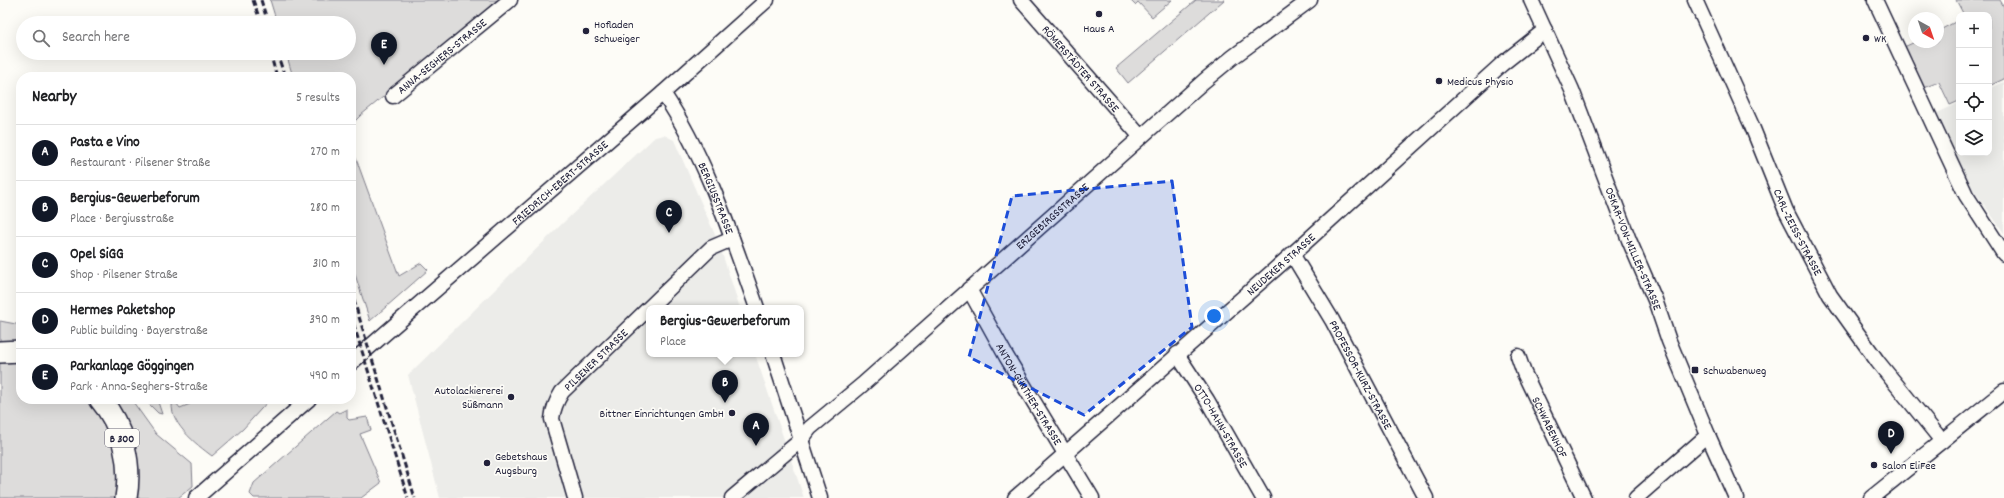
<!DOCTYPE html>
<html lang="en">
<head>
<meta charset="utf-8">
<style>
  body { margin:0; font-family:Dekko,sans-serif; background:#f6f6f6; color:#202124 }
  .controls { position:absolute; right:12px; top:12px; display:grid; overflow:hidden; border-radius:8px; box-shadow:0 4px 16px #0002 }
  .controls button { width:36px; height:36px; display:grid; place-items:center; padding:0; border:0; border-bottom:1px solid #e0e0e0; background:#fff; color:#202124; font:20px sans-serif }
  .compass { position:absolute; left:1908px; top:12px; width:36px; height:36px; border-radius:50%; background:#fff; box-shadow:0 4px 16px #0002; rotate:140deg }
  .you { position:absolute; left:1214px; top:316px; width:14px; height:14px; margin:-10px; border:3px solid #fff; border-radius:50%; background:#1a73e8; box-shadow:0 0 0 6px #1a73e833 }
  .badge { display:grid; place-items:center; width:26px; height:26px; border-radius:50%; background:#111827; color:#fff; font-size:13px; font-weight:700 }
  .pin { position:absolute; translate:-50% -33px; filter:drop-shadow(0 1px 2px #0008) }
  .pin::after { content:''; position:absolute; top:21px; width:14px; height:12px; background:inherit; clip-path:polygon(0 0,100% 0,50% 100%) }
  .popup { position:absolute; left:646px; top:305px; width:158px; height:52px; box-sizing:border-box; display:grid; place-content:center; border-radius:8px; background:#fff; filter:drop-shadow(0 1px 3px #0005); font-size:13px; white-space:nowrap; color:#757577 }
  .popup b { font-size:15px; color:#202124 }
  .popup::after { content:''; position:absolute; left:50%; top:100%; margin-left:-8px; border:8px solid transparent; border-top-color:#fff }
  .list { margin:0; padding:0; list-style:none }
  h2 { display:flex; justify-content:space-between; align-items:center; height:52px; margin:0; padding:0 16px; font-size:17px }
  h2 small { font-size:13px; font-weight:400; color:#757577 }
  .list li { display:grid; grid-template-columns:26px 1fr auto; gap:12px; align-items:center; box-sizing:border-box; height:56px; padding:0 16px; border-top:1px solid #e0e0e0 }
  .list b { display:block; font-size:15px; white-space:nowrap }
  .list p { margin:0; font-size:13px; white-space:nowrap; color:#757577 }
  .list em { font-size:13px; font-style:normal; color:#757577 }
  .icon { flex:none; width:22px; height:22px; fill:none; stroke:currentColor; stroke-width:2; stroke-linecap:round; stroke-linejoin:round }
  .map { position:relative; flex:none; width:2004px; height:498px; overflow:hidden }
  .search { position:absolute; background:#fff; box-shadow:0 4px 16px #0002; left:16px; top:16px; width:340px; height:44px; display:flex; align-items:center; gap:10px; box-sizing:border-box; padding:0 14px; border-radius:22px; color:#757577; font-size:15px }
  .panel { position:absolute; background:#fff; box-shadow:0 4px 16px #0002; left:16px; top:72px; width:340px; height:332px; border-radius:16px }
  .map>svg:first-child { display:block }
</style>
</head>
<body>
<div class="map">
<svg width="2004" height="498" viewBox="0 0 2004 498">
  <rect width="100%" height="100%" fill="#fdfcf7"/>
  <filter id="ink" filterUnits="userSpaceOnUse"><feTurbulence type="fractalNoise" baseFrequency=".025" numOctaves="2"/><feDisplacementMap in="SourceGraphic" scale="8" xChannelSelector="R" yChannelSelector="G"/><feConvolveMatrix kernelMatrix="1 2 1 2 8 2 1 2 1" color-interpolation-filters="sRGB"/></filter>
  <g filter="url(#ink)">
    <path fill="#ecece9" d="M 2004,82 L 2004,233 L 1968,182 L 1935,114 L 1959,103 L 1959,153 L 1989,153 L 1989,89 Z
      M 664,135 L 674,140 L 719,244 L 740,308 L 649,308 L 649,354 L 755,354 L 804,498 L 440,498 L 408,375 L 566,220 L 655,137 Z"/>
    <path fill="#dddcdb" stroke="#807f8b" d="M 270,0 L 502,0 L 361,115 L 351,125 L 351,77 L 293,77 L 286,53 L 349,53 L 349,23 L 277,23 Z
      M 1130,0 L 1172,0 L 1152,17 L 1138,2 L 1135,5 Z
      M 1196,0 L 1224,0 L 1128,83 L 1116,68 Z
      M 1956,0 L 2000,0 L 2004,7 L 2004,79 L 1989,86 L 1989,15 L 1964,15 Z
      M 1959,20 L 1959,101 L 1950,105 L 1939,82 L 1923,88 L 1904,47 L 1915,42 L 1938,42 L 1938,31 Z
      M 351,145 L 399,276 L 421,263 L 428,270 L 370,321 L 351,262 Z
      M 0,321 L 21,325 L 21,399 L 131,399 L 156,434 L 192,464 L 193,486 L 178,498 L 0,498 Z
      M 144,399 L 157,399 L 162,414 L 158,413 Z
      M 173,399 L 180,408 L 190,404 L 188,399 L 270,399 L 243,429 L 212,456 C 197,445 166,421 173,399 Z
      M 347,409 L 347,418 L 349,420 L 367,417 L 371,430 L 360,434 L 381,483 L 361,498 L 254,498 L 250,494 L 254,483 L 336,411 L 339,413 Z"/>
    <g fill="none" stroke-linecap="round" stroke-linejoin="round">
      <defs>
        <g id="minor">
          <path id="s1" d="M 1021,0 L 1140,136"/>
          <path id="s2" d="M 1531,0 L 1572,90 L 1629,240 L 1655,300 L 1669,341 L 1708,435 L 1736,498"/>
          <path id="s3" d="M 1695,0 L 1751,124 L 1786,211 L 1830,295 L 1878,362 L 1942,441"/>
          <path d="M 1875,0 L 1966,195 L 2004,254"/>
          <path id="s4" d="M 663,93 C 706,157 731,235 757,308"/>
          <path id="s5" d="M 393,96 L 510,0"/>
          <path id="s6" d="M 1292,254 L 1332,320 L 1426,498"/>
          <path id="s7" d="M 969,289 L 1006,356 L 1092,498"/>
          <path d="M 773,354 L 820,498"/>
          <path id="s8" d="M 1177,354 L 1207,400 L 1263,498"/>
          <path id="s9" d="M 1518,356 L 1524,373 L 1584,498"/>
          <path id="s10" d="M 351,363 L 663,93 L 767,0"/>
          <path d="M 196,498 L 309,399"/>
          <path id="s11" d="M 575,498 L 552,419 C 553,409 557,400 562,392 L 711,248 L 732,239"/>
          <path id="s12" d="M 732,498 L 801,440 L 810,428 L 862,385 L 1204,81 L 1233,57 L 1310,0"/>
          <path id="s13" d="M 1015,498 L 1298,249 L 1502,64 L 1545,30"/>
          <path d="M 1636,498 L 1708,435"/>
          <path d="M 1871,498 L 2004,391"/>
        </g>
        <path id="highway" d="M 0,352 L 21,351
          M 100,399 C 123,426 132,464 126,498"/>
      </defs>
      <use href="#minor" stroke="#22223b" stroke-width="17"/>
      <use href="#highway" stroke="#22223b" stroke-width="24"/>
      <use href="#minor" stroke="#fdfcf7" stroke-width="14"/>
      <use href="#highway" stroke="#fdfcf7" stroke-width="21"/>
      <path stroke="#22223b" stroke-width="3" stroke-dasharray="6 3" stroke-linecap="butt" d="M 253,0 L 261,23
        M 261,0 L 268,23
        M 270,53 L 277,77
        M 277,53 L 285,77
        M 351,291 L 415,498
        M 351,316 L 408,498"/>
    </g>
  </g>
  <path fill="#1d4ed8" fill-opacity="0.2" stroke="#1d4ed8" stroke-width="3" stroke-dasharray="8 5" stroke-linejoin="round" d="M 1172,181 L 1192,327 L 1084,415 L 969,357 L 1012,196 Z"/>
  <g fill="#22223b" stroke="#fdfcf7" stroke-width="1.5">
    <circle cx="1099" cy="14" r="4"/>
    <circle cx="586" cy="31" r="4"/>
    <circle cx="1866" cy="38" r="4"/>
    <circle cx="1439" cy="81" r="4"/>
    <rect x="1691" y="366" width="8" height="8" rx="2"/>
    <circle cx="511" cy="397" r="4"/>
    <circle cx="732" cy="413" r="4"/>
    <circle cx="487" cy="463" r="4"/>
    <circle cx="1874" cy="465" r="4"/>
  </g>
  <g text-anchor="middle" stroke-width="3.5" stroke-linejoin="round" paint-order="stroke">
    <rect fill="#fdfcf7" stroke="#646373" stroke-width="1" x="105" y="429" width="34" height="18" rx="3"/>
    <g font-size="11" font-weight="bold" fill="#22223b">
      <text x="122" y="442">B 300</text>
    </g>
    <g font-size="12" fill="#22223b" stroke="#fdfcf7" text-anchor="start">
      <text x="594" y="28">Hofladen<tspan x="594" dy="14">Schweiger</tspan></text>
      <text x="1099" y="32" text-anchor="middle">Haus A</text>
      <text x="1874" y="42">WK</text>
      <text x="1447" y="85">Medicus Physio</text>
      <text x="1703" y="374">Schwabenweg</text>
      <text x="503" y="394" text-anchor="end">Autolackiererei<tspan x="503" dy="14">Süßmann</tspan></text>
      <text x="724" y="417" text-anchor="end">Bittner Einrichtungen GmbH</text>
      <text x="495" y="460">Gebetshaus<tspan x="495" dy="14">Augsburg</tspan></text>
      <text x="1882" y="469">Salon EliFee</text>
    </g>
    <g font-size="12" fill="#22223b" stroke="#fdfcf7">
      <text dy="4" stroke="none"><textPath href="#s5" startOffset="63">ANNA-SEGHERS-STRASSE</textPath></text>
      <text dy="4" stroke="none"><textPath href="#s1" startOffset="91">RÖMERSTÄDTER STRASSE</textPath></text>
      <text dy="4" stroke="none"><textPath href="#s10" startOffset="276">FRIEDRICH-EBERT-STRASSE</textPath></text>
      <text dy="4" stroke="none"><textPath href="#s4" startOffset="118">BERGIUSSTRASSE</textPath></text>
      <text dy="4" stroke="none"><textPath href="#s12" startOffset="427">ERZGEBIRGSSTRASSE</textPath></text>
      <text dy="4" stroke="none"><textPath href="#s3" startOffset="254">CARL-ZEISS-STRASSE</textPath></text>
      <text dy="4" stroke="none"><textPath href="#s2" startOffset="269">OSKAR-VON-MILLER-STRASSE</textPath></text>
      <text dy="4" stroke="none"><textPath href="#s13" startOffset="354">NEUDEKER STRASSE</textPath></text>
      <text dy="4" stroke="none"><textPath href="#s11" startOffset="158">PILSENER STRASSE</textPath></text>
      <text dy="4" stroke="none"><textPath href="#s6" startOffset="139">PROFESSOR-KURZ-STRASSE</textPath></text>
      <text dy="4" stroke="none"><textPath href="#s7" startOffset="121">ANTON-GÜNTHER-STRASSE</textPath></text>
      <text dy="4" stroke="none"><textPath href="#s8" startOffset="84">OTTO-HAHN-STRASSE</textPath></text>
      <text dy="4" stroke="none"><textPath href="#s9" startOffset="78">SCHWABENHOF</textPath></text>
    </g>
  </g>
</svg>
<div class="controls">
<button>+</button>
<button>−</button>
<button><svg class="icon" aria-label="locate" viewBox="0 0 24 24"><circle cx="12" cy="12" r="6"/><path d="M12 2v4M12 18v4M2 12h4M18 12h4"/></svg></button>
<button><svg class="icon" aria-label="layers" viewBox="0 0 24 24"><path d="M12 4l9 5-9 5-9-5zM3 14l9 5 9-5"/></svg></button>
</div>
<svg class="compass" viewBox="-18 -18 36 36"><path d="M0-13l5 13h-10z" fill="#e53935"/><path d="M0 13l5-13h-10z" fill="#757577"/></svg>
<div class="you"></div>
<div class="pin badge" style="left:756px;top:446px">A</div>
<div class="pin badge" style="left:725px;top:403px">B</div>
<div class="popup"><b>Bergius-Gewerbeforum</b>Place</div>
<div class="pin badge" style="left:669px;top:233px">C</div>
<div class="pin badge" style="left:1891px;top:454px">D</div>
<div class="pin badge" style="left:384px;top:65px">E</div>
<div class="search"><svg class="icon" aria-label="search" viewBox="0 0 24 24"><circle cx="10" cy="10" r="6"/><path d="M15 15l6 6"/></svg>Search here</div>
<section class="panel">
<h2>Nearby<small>5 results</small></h2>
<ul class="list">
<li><span class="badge">A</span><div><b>Pasta e Vino</b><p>Restaurant · Pilsener Straße</p></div><em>270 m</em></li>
<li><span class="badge">B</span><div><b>Bergius-Gewerbeforum</b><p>Place · Bergiusstraße</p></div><em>280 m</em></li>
<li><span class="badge">C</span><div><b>Opel SiGG</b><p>Shop · Pilsener Straße</p></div><em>310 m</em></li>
<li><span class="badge">D</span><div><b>Hermes Paketshop</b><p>Public building · Bayerstraße</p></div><em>390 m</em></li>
<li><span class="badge">E</span><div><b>Parkanlage Göggingen</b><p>Park · Anna-Seghers-Straße</p></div><em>490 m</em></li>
</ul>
</section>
</div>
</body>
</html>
